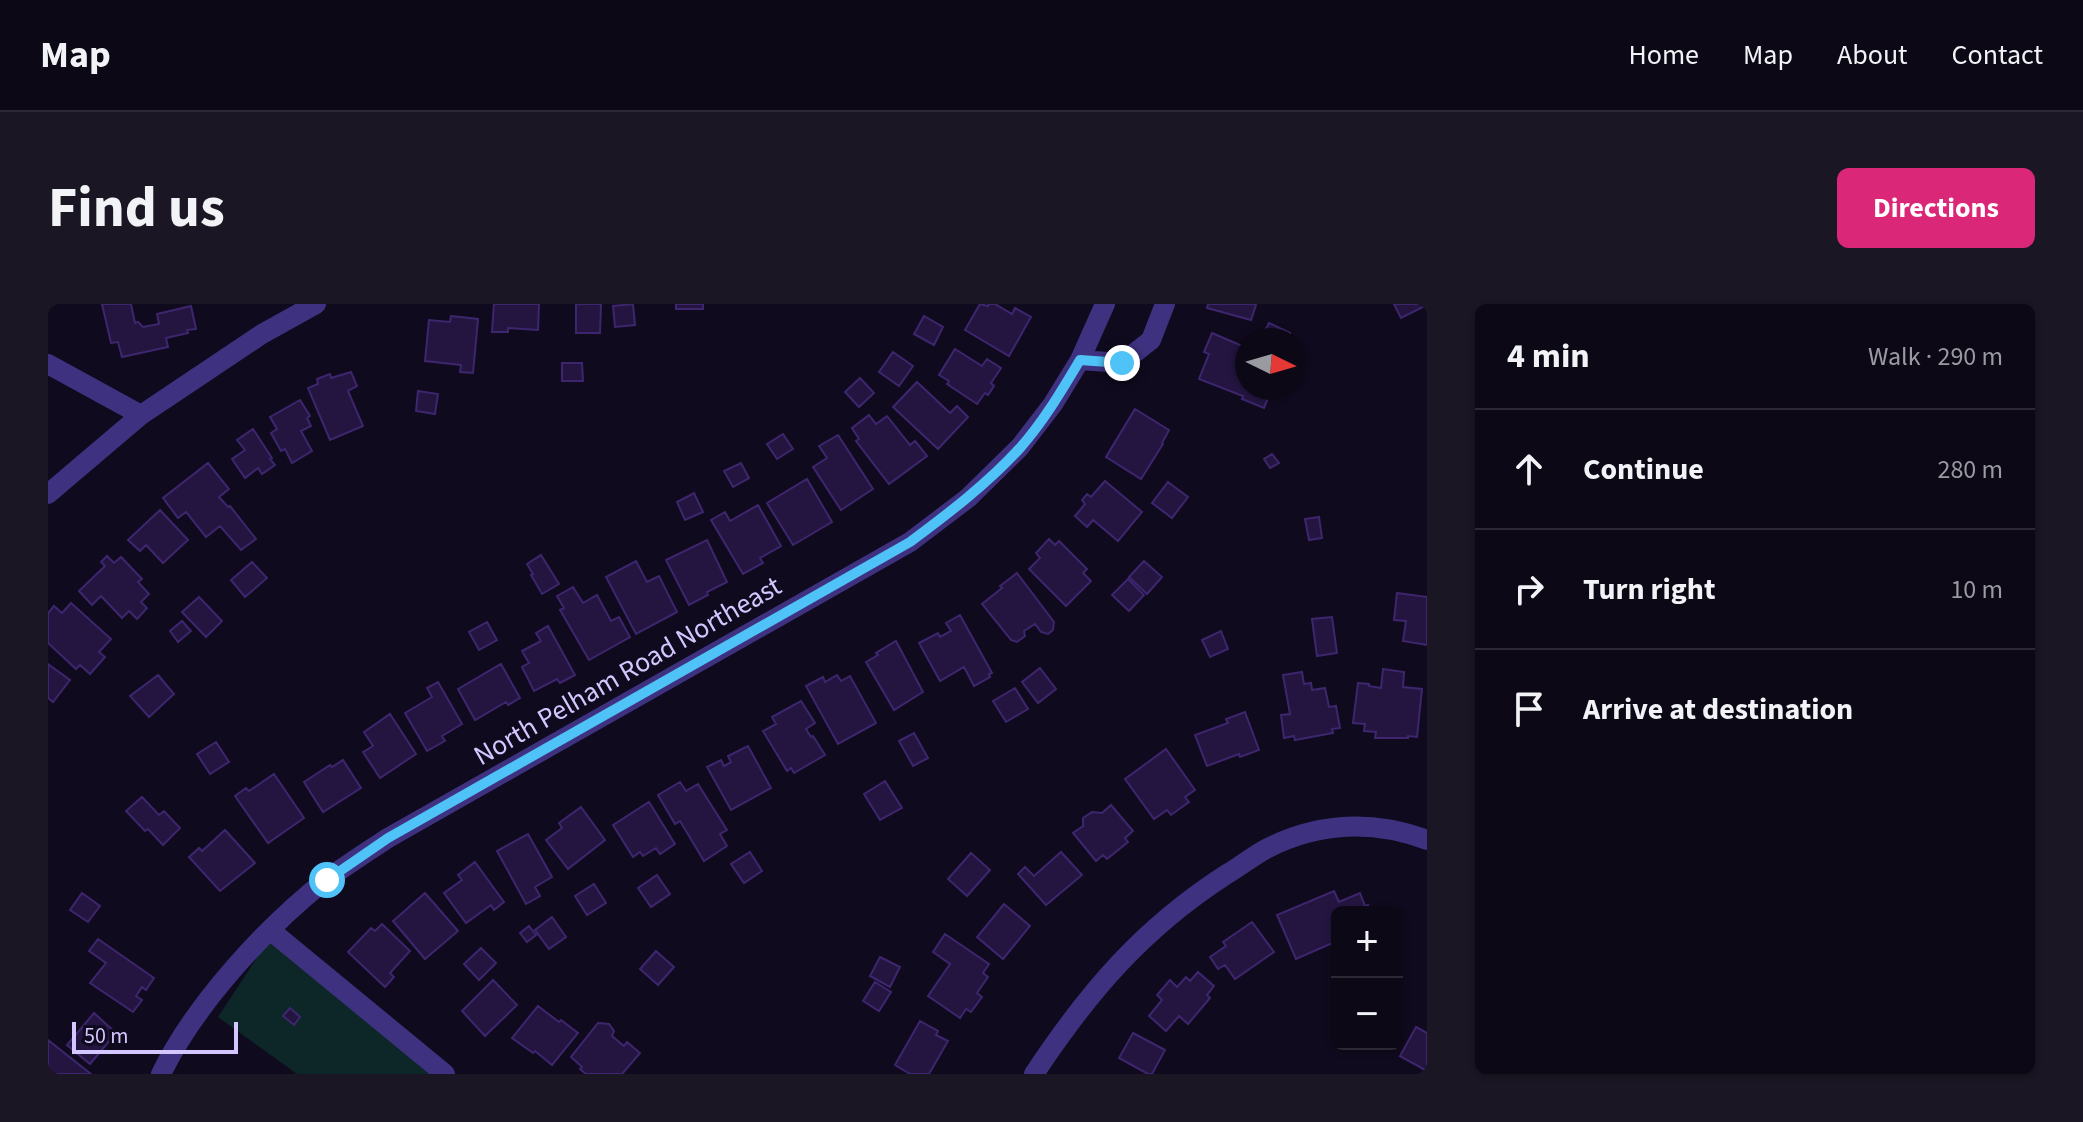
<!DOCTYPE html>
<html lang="en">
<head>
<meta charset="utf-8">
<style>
  body { margin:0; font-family:"Source Sans 3",sans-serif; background:#1a1623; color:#f1f3f6 }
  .controls { position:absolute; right:24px; bottom:24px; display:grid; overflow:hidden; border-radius:12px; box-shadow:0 2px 6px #0004 }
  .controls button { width:72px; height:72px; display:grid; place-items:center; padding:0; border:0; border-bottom:2px solid #2c2935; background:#0c0816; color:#f1f3f6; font:40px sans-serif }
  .compass { position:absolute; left:1187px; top:24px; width:72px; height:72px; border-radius:50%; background:#0c0816; box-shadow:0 2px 6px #0004; rotate:95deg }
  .scale { position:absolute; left:24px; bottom:20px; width:166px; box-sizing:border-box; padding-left:8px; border:4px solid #d4c7ff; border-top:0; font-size:22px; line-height:28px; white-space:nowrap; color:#d4c7ff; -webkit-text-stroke:6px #100a1e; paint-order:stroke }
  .stop { position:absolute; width:24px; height:24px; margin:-18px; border:6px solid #4fc3f7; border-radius:50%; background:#fff }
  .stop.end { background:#4fc3f7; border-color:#fff; box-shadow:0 2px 8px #0008 }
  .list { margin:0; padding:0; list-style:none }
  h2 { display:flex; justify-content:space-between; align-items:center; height:104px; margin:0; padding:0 32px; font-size:34px }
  h2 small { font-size:26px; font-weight:400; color:#9a9aa1 }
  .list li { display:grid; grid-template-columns:52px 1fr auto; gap:24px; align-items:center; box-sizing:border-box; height:120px; padding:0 32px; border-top:2px solid #2c2935 }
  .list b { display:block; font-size:30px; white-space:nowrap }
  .list em { font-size:26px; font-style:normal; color:#9a9aa1 }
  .icon { flex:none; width:44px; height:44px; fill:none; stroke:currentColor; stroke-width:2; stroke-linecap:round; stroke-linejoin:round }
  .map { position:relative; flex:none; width:1379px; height:770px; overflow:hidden; border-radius:12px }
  header { display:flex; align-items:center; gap:48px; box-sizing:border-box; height:112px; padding:0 40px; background:#0c0816; border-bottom:2px solid #2c2935 }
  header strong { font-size:38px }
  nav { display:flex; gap:44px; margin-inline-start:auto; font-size:28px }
  .intro { display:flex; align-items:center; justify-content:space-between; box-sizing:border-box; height:192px; padding:0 48px }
  h1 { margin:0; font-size:56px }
  .button { padding:20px 36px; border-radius:12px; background:#db2777; color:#fff; font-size:28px; font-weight:700 }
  main { display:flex; gap:48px; padding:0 48px }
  aside { flex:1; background:#0c0816; border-radius:12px; box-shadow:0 2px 6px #0004 }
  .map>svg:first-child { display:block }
</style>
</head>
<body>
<header>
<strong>Map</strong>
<nav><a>Home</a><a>Map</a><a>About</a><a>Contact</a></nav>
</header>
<div class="intro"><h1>Find us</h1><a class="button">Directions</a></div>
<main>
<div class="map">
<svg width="1379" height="770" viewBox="0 0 1379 770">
  <rect width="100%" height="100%" fill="#100a1e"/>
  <path fill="#0d2628" d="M 223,632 L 386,770 L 249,770 L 170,713 Z"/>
  <path fill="#231540" stroke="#3d266e" stroke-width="2" d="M 54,0 L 83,0 L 87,19 L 90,18 L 95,23 L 111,20 L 109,10 L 143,2 L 148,25 L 139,26 L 140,29 L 118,34 L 120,43 L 74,53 L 70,38 L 63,39 Z
    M 446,0 L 491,0 L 490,26 L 460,24 L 460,28 L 444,28 Z
    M 528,0 L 553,0 L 552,29 L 528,29 Z
    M 585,0 L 587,21 L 567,23 L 565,2 Z
    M 628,0 L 655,0 L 655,5 L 628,5 Z
    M 932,0 L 940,2 L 941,0 L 947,0 L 964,10 L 967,4 L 983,13 L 961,52 L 917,26 Z
    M 1160,0 L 1206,0 L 1208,1 L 1203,16 L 1159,4 Z
    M 1346,0 L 1379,0 L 1379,1 L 1353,14 Z
    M 403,12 L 430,15 L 425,69 L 412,68 L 413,61 L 377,57 L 381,16 L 402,18 Z
    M 876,12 L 895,23 L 886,41 L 866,30 Z
    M 1221,19 L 1242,29 L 1242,36 L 1212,36 Z
    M 1164,29 L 1199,44 L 1199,84 L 1215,84 L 1223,87 L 1216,104 L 1194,95 L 1195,92 L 1151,75 L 1161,50 L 1156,48 Z
    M 907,45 L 934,62 L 939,55 L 953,64 L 943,79 L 946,82 L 940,91 L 937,89 L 929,100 L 899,80 L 901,77 L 891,71 Z
    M 845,48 L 865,62 L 851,82 L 831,68 Z
    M 514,59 L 534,59 L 535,77 L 514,77 Z
    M 303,68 L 309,82 L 300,87 L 315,122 L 282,136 L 260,84 L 270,80 L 269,75 L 282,70 L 283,74 Z
    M 812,74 L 826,89 L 811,103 L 797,88 Z
    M 869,78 L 902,109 L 909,102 L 920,113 L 890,145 L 845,103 Z
    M 370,87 L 390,90 L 387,110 L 368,107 Z
    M 252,96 L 262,112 L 259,114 L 263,122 L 253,127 L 264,147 L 244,159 L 237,145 L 233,147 L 223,129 L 229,125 L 222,113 Z
    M 1087,105 L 1121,126 L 1114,139 L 1115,140 L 1093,175 L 1058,153 Z
    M 821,111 L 828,120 L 839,112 L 862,141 L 867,137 L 879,152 L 841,180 L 808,137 L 811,135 L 804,124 Z
    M 205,125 L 224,154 L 222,155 L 227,161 L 214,170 L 210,164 L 197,174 L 184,155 L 197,146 L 189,136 Z
    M 735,130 L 745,145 L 729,155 L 719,140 Z
    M 790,131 L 825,185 L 793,206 L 765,163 L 779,154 L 771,142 Z
    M 1224,150 L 1231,159 L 1222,164 L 1216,155 Z
    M 160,159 L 181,185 L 171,193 L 180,203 L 182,202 L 208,235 L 193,246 L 172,222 L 158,233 L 138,208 L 130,214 L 115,194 Z
    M 693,159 L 701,174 L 685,183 L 676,167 Z
    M 759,175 L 784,218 L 745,241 L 719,199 Z
    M 1057,177 L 1094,208 L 1070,237 L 1045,216 L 1039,223 L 1027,212 L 1037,200 L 1034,196 L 1039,190 L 1043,193 Z
    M 1120,178 L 1140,193 L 1124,214 L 1104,199 Z
    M 646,189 L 655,208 L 637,216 L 629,198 Z
    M 710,201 L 733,242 L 712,254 L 715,259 L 695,270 L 663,216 L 677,208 L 682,217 Z
    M 112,206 L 140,236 L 115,259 L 98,241 L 92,247 L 80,236 Z
    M 1271,213 L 1274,234 L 1261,236 L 1257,215 Z
    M 1001,235 L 1007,241 L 1011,237 L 1039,265 L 1035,269 L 1043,277 L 1018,302 L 981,265 L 992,254 L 988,249 Z
    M 659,236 L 679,278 L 659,288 L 660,291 L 641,301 L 618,256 Z
    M 493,251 L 511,280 L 494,290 L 483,271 L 485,270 L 479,260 Z
    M 59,252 L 66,259 L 73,253 L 94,275 L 90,278 L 101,290 L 93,298 L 99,304 L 89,315 L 81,307 L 74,314 L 53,292 L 44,301 L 31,287 L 57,262 L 53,258 Z
    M 588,257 L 599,278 L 611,272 L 629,308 L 588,330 L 558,273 Z
    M 1096,257 L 1114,273 L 1099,290 L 1081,273 Z
    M 204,258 L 219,274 L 197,293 L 183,276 Z
    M 969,269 L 1006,318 L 1005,326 L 1000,330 L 993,328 L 987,320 L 976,327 L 977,332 L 969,338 L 963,336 L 934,300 L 954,284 L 952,282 Z
    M 1080,275 L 1096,291 L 1081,307 L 1064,291 Z
    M 525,283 L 535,299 L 549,291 L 563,317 L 571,313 L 582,333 L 541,356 L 512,306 L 516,304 L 509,292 Z
    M 1349,289 L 1379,293 L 1379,341 L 1355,337 L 1358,317 L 1346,316 Z
    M 151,293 L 174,317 L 158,333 L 134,308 Z
    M 23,299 L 63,335 L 51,348 L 57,353 L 42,370 L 32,361 L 28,365 L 0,339 L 0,309 L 6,302 L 14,309 Z
    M 912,311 L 944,369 L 941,370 L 942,373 L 926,382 L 916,363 L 892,377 L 871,339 L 890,329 L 892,333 L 903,327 L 898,319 Z
    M 1284,313 L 1289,349 L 1269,352 L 1264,315 Z
    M 134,317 L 143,327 L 130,338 L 122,327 Z
    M 439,318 L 449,336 L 431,346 L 421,328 Z
    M 500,322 L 527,371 L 512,379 L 509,375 L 486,387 L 474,363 L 481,359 L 474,347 L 493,337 L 488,329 Z
    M 1173,327 L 1180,345 L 1162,353 L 1154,336 Z
    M 848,337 L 875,388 L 846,406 L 818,358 L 830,351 L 828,349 Z
    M 0,360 L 22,376 L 5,398 L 0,394 Z
    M 453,360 L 472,394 L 460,401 L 458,398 L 427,416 L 410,385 Z
    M 992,364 L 1008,385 L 990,399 L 974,378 Z
    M 1335,365 L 1356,368 L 1355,383 L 1374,385 L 1369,433 L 1360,432 L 1360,434 L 1327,434 L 1328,428 L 1316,427 L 1317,420 L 1305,419 L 1310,379 L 1321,380 L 1321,382 L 1333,384 Z
    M 1254,368 L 1256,380 L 1263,379 L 1264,386 L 1277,384 L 1281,403 L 1288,402 L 1292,424 L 1284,425 L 1285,429 L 1247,436 L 1246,432 L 1236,434 L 1233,411 L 1242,410 L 1235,371 Z
    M 110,371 L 126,390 L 101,413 L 82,392 Z
    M 789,371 L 793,377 L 802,372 L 828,419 L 790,440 L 758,382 L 775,373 L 777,378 Z
    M 390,378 L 414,420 L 394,432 L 397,437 L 379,447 L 357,409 L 384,393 L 379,384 Z
    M 967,384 L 980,405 L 958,418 L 945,397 Z
    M 753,397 L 767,419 L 758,425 L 763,433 L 765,432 L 777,451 L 746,469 L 743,464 L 739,467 L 715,427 L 728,420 L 724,413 Z
    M 1197,408 L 1211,446 L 1192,453 L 1191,450 L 1159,462 L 1147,431 L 1180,419 L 1178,415 Z
    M 342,410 L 368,450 L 332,474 L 315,448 L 325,442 L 316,428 Z
    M 866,429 L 880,454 L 865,462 L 851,437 Z
    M 168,438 L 181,458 L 162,470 L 149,450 Z
    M 700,442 L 723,484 L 683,506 L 659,463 L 673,456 L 676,462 L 683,458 L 680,452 Z
    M 1118,445 L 1147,486 L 1137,493 L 1141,498 L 1123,511 L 1119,506 L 1106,515 L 1077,475 Z
    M 295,456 L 313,484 L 275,508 L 256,478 L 282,461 L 284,463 Z
    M 226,470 L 256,514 L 220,539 L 187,492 L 198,484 L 201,487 Z
    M 837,477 L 854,504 L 832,516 L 816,490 Z
    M 632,478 L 638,487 L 650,480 L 679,526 L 672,530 L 679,542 L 656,557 L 632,517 L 627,520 L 610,491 Z
    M 94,493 L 111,511 L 116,507 L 132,524 L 115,541 L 100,525 L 97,527 L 78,507 Z
    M 601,498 L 627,540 L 612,550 L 608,544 L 595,552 L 592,548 L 585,553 L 565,521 Z
    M 1063,501 L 1085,527 L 1077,534 L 1080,538 L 1059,555 L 1055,551 L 1048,557 L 1025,529 L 1035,522 L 1035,514 L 1044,508 L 1054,509 Z
    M 533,503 L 557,536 L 520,565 L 498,536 L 514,524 L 511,519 Z
    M 177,526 L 207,559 L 172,587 L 141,553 L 151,544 L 154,547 Z
    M 480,530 L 504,573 L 487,583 L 492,592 L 478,600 L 449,547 Z
    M 702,548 L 714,567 L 696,579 L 683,560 Z
    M 1013,548 L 1034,571 L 998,601 L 970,570 L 977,563 L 986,572 Z
    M 923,549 L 942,566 L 919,592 L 900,575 Z
    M 427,558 L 456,598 L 446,606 L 443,601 L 418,619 L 396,589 L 414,576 L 410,571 Z
    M 609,571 L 622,590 L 603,603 L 590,584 Z
    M 546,580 L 558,599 L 539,611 L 527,592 Z
    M 1286,587 L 1291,598 L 1312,589 L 1317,602 L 1320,601 L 1323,608 L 1289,608 L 1289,637 L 1248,655 L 1229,611 Z
    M 34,589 L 52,602 L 40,618 L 22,606 Z
    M 377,589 L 410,627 L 377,655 L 345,617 Z
    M 956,600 L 982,622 L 955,655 L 929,633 Z
    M 504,613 L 518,633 L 501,645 L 487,626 Z
    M 1204,618 L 1226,648 L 1187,675 L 1177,661 L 1170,665 L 1162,653 L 1178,642 L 1175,638 Z
    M 334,620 L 362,647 L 342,669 L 346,673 L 337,683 L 300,648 L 323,624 L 327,627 Z
    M 481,622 L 488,631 L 479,638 L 472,629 Z
    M 897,630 L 941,660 L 935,669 L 940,673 L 929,689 L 934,693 L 923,708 L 918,705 L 912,714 L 880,692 L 902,660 L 885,648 Z
    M 50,635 L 106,674 L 98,686 L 94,683 L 88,692 L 94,696 L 85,708 L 42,679 L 58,659 L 41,647 Z
    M 433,644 L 448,659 L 431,676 L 416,660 Z
    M 608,647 L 626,663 L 610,681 L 592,665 Z
    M 832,653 L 852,663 L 842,683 L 822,672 Z
    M 1150,668 L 1166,682 L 1159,691 L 1162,694 L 1140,720 L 1131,712 L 1118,727 L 1101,712 L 1114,696 L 1109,691 L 1122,676 L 1129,683 L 1138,673 L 1142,677 Z
    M 445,676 L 469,701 L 437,732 L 414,707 Z
    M 827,678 L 843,688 L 831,707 L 815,697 Z
    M 490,702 L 511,718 L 513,716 L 530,729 L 504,761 L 487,747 L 485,749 L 464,734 Z
    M 242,704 L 252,713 L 246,721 L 235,712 Z
    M 46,709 L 68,729 L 42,760 L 19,741 Z
    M 872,717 L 890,727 L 888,731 L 900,737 L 881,770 L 862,770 L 847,761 Z
    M 550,719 L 561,720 L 566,727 L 564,732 L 576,742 L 579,738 L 592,749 L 574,770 L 538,770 L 532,765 L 534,763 L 523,753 Z
    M 1368,723 L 1379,729 L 1379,767 L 1352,752 Z
    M 1085,729 L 1117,746 L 1104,770 L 1100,770 L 1071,754 Z
    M 0,736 L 43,770 L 0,770 Z"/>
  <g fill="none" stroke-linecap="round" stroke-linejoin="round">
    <path stroke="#3e3280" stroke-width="20" d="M 1032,56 L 1074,59 L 1103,36 L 1117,0
      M 0,60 L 93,111
      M 0,190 L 93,111 L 214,30 L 268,0
      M 222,626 L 397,770
      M 113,770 C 147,700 218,623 279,575 C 299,561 320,547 340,534 L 862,238 L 920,194 L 972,143 L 1005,100 L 1032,56 L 1057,0
      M 986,770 C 1041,687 1095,624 1179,570 C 1193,562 1206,551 1220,544 C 1271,518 1326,516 1379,536"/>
  </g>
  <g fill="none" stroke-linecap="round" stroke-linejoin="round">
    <path stroke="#4fc3f7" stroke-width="10" d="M 279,576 L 340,534 L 862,238 C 901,209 939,180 972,144 C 996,117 1014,86 1032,56 L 1074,59"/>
  </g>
  <g text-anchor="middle" stroke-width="6" stroke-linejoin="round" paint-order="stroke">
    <g font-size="28" fill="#d4c7ff" stroke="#100a1e">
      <text transform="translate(579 366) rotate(-30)" y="10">North Pelham Road Northeast</text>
    </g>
  </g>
</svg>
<div class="controls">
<button>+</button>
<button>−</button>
</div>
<svg class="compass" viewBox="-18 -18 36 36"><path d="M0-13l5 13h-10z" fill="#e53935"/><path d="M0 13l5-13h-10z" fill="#9a9aa1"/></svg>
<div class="scale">50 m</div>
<div class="stop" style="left:279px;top:576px"></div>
<div class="stop end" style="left:1074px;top:59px"></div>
</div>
<aside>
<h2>4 min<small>Walk · 290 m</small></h2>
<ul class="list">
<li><svg class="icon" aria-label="ahead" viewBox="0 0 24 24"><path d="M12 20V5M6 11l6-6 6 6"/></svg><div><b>Continue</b></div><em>280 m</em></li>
<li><svg class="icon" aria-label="right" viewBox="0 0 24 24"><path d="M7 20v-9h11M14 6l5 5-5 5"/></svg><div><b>Turn right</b></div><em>10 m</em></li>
<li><svg class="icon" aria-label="arrive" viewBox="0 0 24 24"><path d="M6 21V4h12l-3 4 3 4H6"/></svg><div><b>Arrive at destination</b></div></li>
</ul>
</aside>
</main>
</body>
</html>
